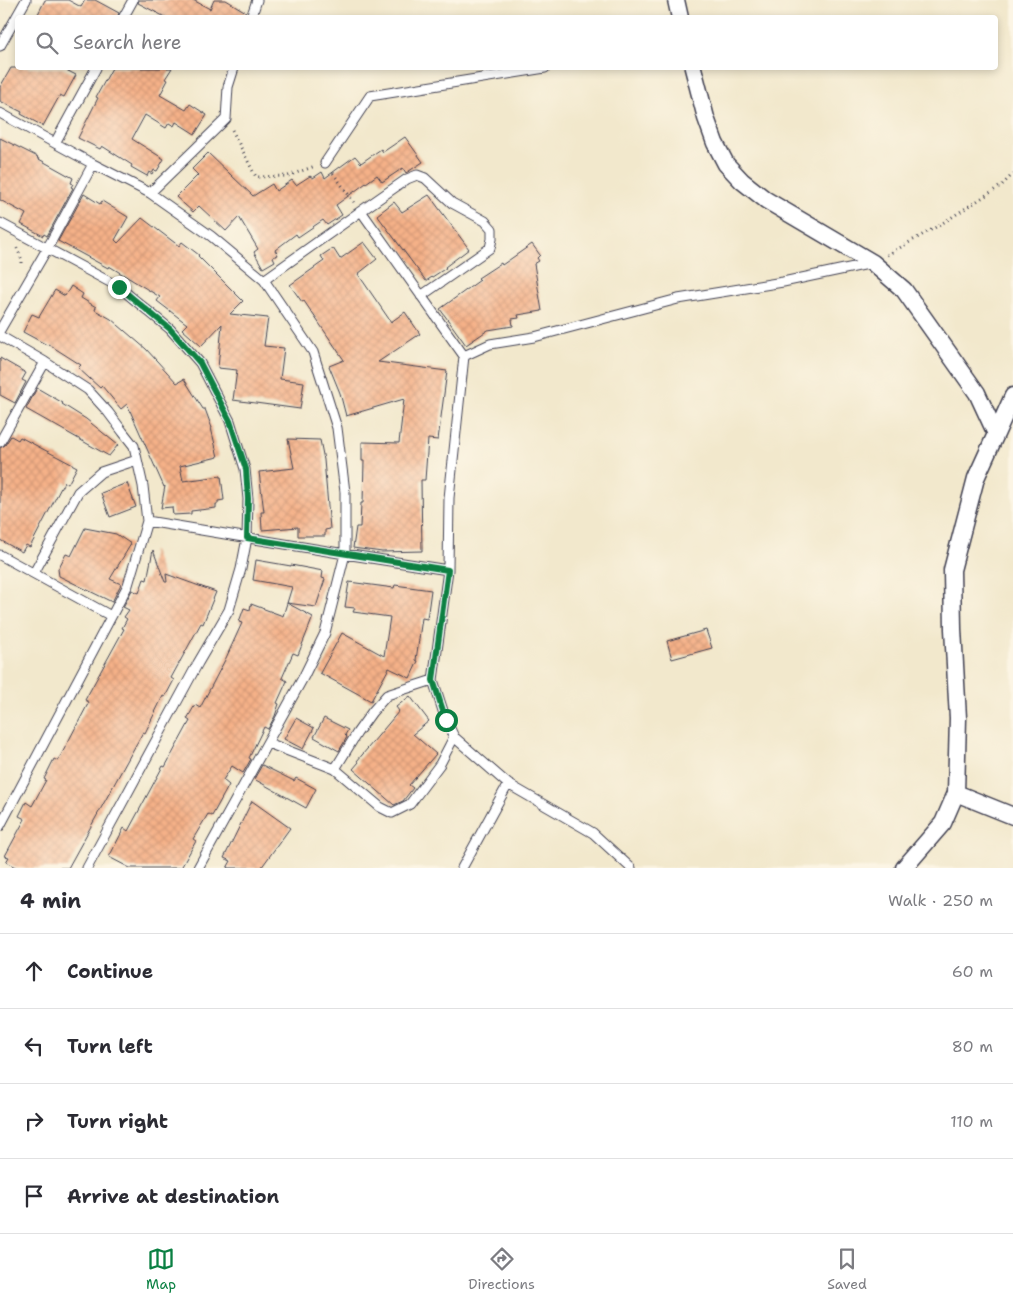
<!DOCTYPE html>
<html lang="en">
<head>
<meta charset="utf-8">
<style>
  body { margin:0; font-family:"Shantell Sans",sans-serif; background:#f2f2f3; color:#2b2b33 }
  .stop { position:absolute; width:15px; height:15px; margin:-11px; border:4px solid #0b8043; border-radius:50%; background:#fff }
  .stop.end { background:#0b8043; border-color:#fff; box-shadow:0 1px 5px #0008 }
  .list { margin:0; padding:0; list-style:none }
  h2 { display:flex; justify-content:space-between; align-items:center; height:65px; margin:0; padding:0 20px; font-size:21px }
  h2 small { font-size:16px; font-weight:400; color:#7c7c81 }
  .list li { display:grid; grid-template-columns:32px 1fr auto; gap:15px; align-items:center; box-sizing:border-box; height:75px; padding:0 20px; border-top:1px solid #e1e1e2 }
  .list b { display:block; font-size:19px; white-space:nowrap }
  .list em { font-size:16px; font-style:normal; color:#7c7c81 }
  .icon { flex:none; width:28px; height:28px; fill:none; stroke:currentColor; stroke-width:2; stroke-linecap:round; stroke-linejoin:round }
  .map { position:relative; flex:none; width:1013px; height:868px; overflow:hidden }
  .search { position:absolute; background:#fff; box-shadow:0 2px 8px #0003; left:15px; right:15px; top:15px; height:55px; display:flex; align-items:center; gap:12px; box-sizing:border-box; padding:0 18px; border-radius:5px; color:#7c7c81; font-size:19px }
  .sheet { height:365px; background:#fff }
  nav { display:flex; justify-content:space-around; align-items:center; box-sizing:border-box; height:70px; border-top:1px solid #e1e1e2; background:#fff; font-size:14px; color:#7c7c81 }
  nav a { display:grid; justify-items:center; gap:2px }
  nav .on { color:#0b8043 }
  .map>svg:first-child { display:block }
</style>
</head>
<body>
<div class="map">
<svg width="1013" height="868" viewBox="0 0 1013 868">
  <defs>
    <pattern id="building-cross-hatch" width="8" height="8" patternUnits="userSpaceOnUse" patternTransform="scale(1.25)"><rect width="8" height="8" fill="#f5b188"/><path d="M0 0l8 8M0 8l8-8" fill="none" stroke="#d29876"/></pattern>
  </defs>
  <rect width="100%" height="100%" fill="#fcf5e5"/>
  <filter id="ink" filterUnits="userSpaceOnUse"><feTurbulence type="fractalNoise" baseFrequency=".02" numOctaves="2"/><feDisplacementMap in="SourceGraphic" scale="10" xChannelSelector="R" yChannelSelector="G"/><feConvolveMatrix kernelMatrix="1 2 1 2 8 2 1 2 1" color-interpolation-filters="sRGB"/></filter>
  <filter id="wash" filterUnits="userSpaceOnUse"><feTurbulence type="fractalNoise" baseFrequency=".0096" numOctaves="4" result="noise"/><feDisplacementMap in="SourceGraphic" scale="20" xChannelSelector="R" yChannelSelector="G"/><feGaussianBlur stdDeviation="1.12" result="paint"/><feColorMatrix in="noise" values="0 0 0 0 0 0 0 0 0 0 0 0 0 0 0 0 0 1.4 0 .05"/><feComposite in="paint" operator="in"/></filter>
  <g filter="url(#wash)">
    <rect width="100%" height="100%" fill="#f2e8cc"/>
    <g id="blocks">
      <path fill="url(#building-cross-hatch)" d="M 45,0 L 68,0 L 81,7 L 85,0 L 95,0 L 119,13 L 117,18 L 36,18 Z
        M 139,0 L 193,0 L 210,9 L 214,0 L 226,0 L 246,12 L 245,18 L 167,18 L 138,3 Z
        M 11,68 L 62,68 L 76,75 L 64,97 L 60,95 L 43,126 L 21,114 L 22,112 L 0,101 L 0,87 Z
        M 112,68 L 172,68 L 165,79 L 168,80 L 160,95 L 186,110 L 190,104 L 207,115 L 195,134 L 176,122 L 174,126 L 169,123 L 166,128 L 145,115 L 132,139 L 164,159 L 157,171 L 154,170 L 152,174 L 149,172 L 147,176 L 131,167 L 132,165 L 102,146 L 100,149 L 78,138 L 98,98 L 96,97 Z
        M 405,137 L 423,162 L 406,173 L 403,168 L 382,182 L 377,175 L 336,205 L 342,215 L 327,225 L 323,220 L 298,237 L 296,234 L 275,250 L 278,255 L 273,257 L 275,261 L 263,268 L 254,252 L 258,249 L 239,217 L 226,231 L 199,206 L 193,212 L 176,197 L 198,175 L 192,169 L 208,153 L 253,196 L 272,184 L 276,191 L 292,180 L 296,185 L 310,176 L 313,178 L 322,172 L 325,178 L 355,156 L 361,163 L 381,149 L 383,152 Z
        M 0,138 L 38,157 L 37,158 L 73,178 L 71,183 L 73,184 L 71,187 L 73,188 L 47,236 L 44,234 L 43,236 L 21,224 L 26,214 L 0,200 Z
        M 84,194 L 100,204 L 102,201 L 128,217 L 115,240 L 118,243 L 142,218 L 179,246 L 182,242 L 199,255 L 198,256 L 243,301 L 230,314 L 268,318 L 264,346 L 284,348 L 280,379 L 304,382 L 300,409 L 233,400 L 237,370 L 218,368 L 222,324 L 201,346 L 182,329 L 187,324 L 157,301 L 160,297 L 109,266 L 108,268 L 58,241 Z
        M 429,195 L 469,249 L 445,267 L 446,268 L 426,281 L 377,215 L 394,202 L 402,212 Z
        M 364,242 L 377,259 L 358,274 L 391,322 L 405,312 L 420,334 L 378,362 L 447,371 L 438,440 L 428,439 L 425,480 L 421,480 L 422,551 L 382,552 L 353,548 L 356,527 L 360,527 L 361,503 L 363,503 L 364,461 L 362,461 L 362,442 L 399,443 L 404,399 L 346,416 L 340,393 L 329,366 L 344,360 L 304,301 L 302,302 L 290,285 L 324,261 L 321,256 L 333,248 L 340,259 Z
        M 532,244 L 540,255 L 537,258 L 539,261 L 534,264 L 542,311 L 518,315 L 519,318 L 512,319 L 513,326 L 488,330 L 466,345 L 440,309 L 480,280 L 478,278 L 501,263 L 502,265 Z
        M 71,286 L 83,294 L 81,298 L 96,307 L 95,310 L 111,319 L 146,349 L 177,383 L 184,379 L 203,409 L 205,409 L 212,428 L 211,428 L 218,457 L 180,466 L 183,481 L 221,476 L 224,500 L 218,501 L 218,504 L 216,504 L 216,508 L 191,511 L 191,514 L 173,515 L 172,507 L 161,508 L 165,486 L 164,487 L 127,404 L 121,409 L 102,386 L 100,388 L 78,368 L 81,365 L 48,344 L 47,345 L 23,332 L 32,314 L 39,317 L 55,290 L 65,296 Z
        M 0,358 L 26,373 L 22,380 L 26,382 L 15,403 L 0,395 Z
        M 37,388 L 63,403 L 62,404 L 86,419 L 118,445 L 109,456 L 26,409 Z
        M 11,436 L 18,440 L 20,437 L 77,467 L 68,484 L 64,482 L 30,547 L 26,545 L 22,552 L 0,540 L 0,448 L 5,445 Z
        M 288,439 L 320,440 L 324,460 L 330,529 L 325,530 L 325,536 L 298,536 L 298,527 L 262,530 L 261,512 L 264,512 L 259,472 L 294,468 Z
        M 127,483 L 136,507 L 110,517 L 101,493 Z
        M 85,528 L 116,534 L 131,544 L 110,579 L 121,584 L 112,602 L 59,576 L 58,569 L 66,554 L 71,556 Z
        M 153,550 L 165,582 L 167,582 L 166,574 L 216,592 L 203,624 L 201,623 L 171,678 L 174,680 L 165,697 L 163,696 L 145,733 L 143,732 L 68,868 L 17,868 L 6,862 L 9,857 L 5,856 L 25,819 L 19,816 L 26,802 L 32,806 L 46,780 L 44,779 L 54,759 L 58,761 L 89,702 L 85,700 L 124,629 L 122,628 L 127,619 L 124,617 L 129,610 L 123,607 L 132,590 L 139,593 L 144,579 L 147,580 Z
        M 256,560 L 291,566 L 291,565 L 323,571 L 322,578 L 325,579 L 316,607 L 287,603 L 313,617 L 298,655 L 293,653 L 282,678 L 287,681 L 277,703 L 279,704 L 275,716 L 268,729 L 264,727 L 249,758 L 251,759 L 243,773 L 232,766 L 223,780 L 229,785 L 212,816 L 208,814 L 193,839 L 196,841 L 181,868 L 130,868 L 109,857 L 124,828 L 128,831 L 163,766 L 165,767 L 190,721 L 187,719 L 195,705 L 200,708 L 226,658 L 242,623 L 239,622 L 244,608 L 250,610 L 251,604 L 283,616 L 292,587 L 253,580 Z
        M 349,582 L 394,588 L 395,585 L 431,590 L 427,619 L 422,618 L 416,660 L 418,661 L 410,678 L 389,668 L 371,701 L 320,673 L 342,633 L 384,656 L 390,617 L 353,612 L 355,608 L 345,607 Z
        M 706,630 L 712,648 L 672,659 L 667,641 Z
        M 410,696 L 429,721 L 413,734 L 436,754 L 409,785 L 413,788 L 403,801 L 394,805 L 353,769 L 359,762 L 357,761 L 399,711 L 396,707 Z
        M 296,718 L 314,728 L 303,749 L 284,739 Z
        M 324,718 L 348,730 L 345,735 L 347,737 L 339,751 L 314,737 Z
        M 262,765 L 294,781 L 296,778 L 316,789 L 306,808 L 254,779 Z
        M 252,801 L 290,828 L 261,868 L 227,868 L 231,861 L 224,858 Z"/>
    </g>
  </g>
  <g filter="url(#ink)">
    <use href="#blocks" fill-opacity="0" stroke="#414051" stroke-width="1"/>
    <g fill="none" stroke-linecap="round" stroke-linejoin="round">
      <defs>
        <path id="lane" d="M 123,18 L 133,0
          M 251,18 L 257,0
          M 0,46 L 26,0
          M 0,113 L 93,164 L 150,193 L 211,236 L 264,280 L 313,352 L 337,428 L 345,492 L 345,554 L 325,633 L 304,676 L 198,868
          M 55,143 L 96,68
          M 325,163 L 370,96 L 545,68
          M 150,193 L 226,119 L 228,87 L 234,68
          M 361,211 L 407,179 L 417,175 L 425,178 L 452,203 L 485,221 L 492,229 L 492,239 L 490,248 L 421,296
          M 0,223 L 119,287 L 170,329 L 200,363 L 230,421 L 245,469 L 248,499 L 247,538 L 241,569 L 229,610 L 198,663 L 87,868
          M 264,280 L 361,211 L 464,356 L 449,498 L 448,570 L 433,680 L 446,720 L 454,737 L 508,784 L 593,833 L 631,868
          M 0,330 L 47,249 L 93,164
          M 0,336 L 45,362 L 88,390 L 108,412 L 123,432 L 134,446 L 143,486 L 147,521 L 128,585 L 0,826
          M 464,356 L 490,344 L 534,337 L 678,299 L 783,282 L 873,263
          M 0,442 L 45,362
          M 147,521 L 345,554 L 448,570
          M 0,555 L 111,616
          M 34,573 L 78,492 L 101,472 L 137,460
          M 268,743 L 335,769 L 380,807 L 392,813 L 410,804 L 440,764 L 454,737
          M 335,769 L 357,733 L 372,712 L 387,695 L 433,680
          M 462,868 L 508,784"/>
        <path id="street" d="M 676,0 L 680,18
          M 693,68 L 706,118 L 715,143 L 726,164 L 742,181 L 766,200 L 873,263 L 904,290 L 977,393 L 996,434 L 976,478 L 952,570 L 953,629 L 958,718 L 956,793 L 943,823 L 904,868
          M 996,434 L 1013,396
          M 956,793 L 1013,816"/>
      </defs>
      <use href="#lane" stroke="#414051" stroke-width="11"/>
      <use href="#street" stroke="#414051" stroke-width="19"/>
      <path stroke="#414051" stroke-width="3" stroke-dasharray="1 4" stroke-linecap="butt" d="M 232,130 L 256,177 L 288,176 L 315,166
        M 333,173 L 354,202
        M 17,248 L 22,260 L 22,265
        M 887,255 L 938,226 L 1002,185 L 1013,174"/>
      <use href="#lane" stroke="#fff" stroke-width="9"/>
      <use href="#street" stroke="#fff" stroke-width="16"/>
    </g>
  </g>
  <g fill="none" stroke-linecap="round" stroke-linejoin="round" filter="url(#ink)">
    <path stroke="#0b8043" stroke-width="6" d="M 119,287 L 170,329 L 200,363 L 230,421 L 246,469 L 248,499 L 247,538 L 448,570 L 433,680 L 446,720"/>
  </g>
</svg>
<div class="stop" style="left:446px;top:720px"></div>
<div class="stop end" style="left:119px;top:287px"></div>
<div class="search"><svg class="icon" aria-label="search" viewBox="0 0 24 24"><circle cx="10" cy="10" r="6"/><path d="M15 15l6 6"/></svg>Search here</div>
</div>
<section class="sheet">
<h2>4 min<small>Walk · 250 m</small></h2>
<ul class="list">
<li><svg class="icon" aria-label="ahead" viewBox="0 0 24 24"><path d="M12 20V5M6 11l6-6 6 6"/></svg><div><b>Continue</b></div><em>60 m</em></li>
<li><svg class="icon" aria-label="left" viewBox="0 0 24 24"><path d="M17 20v-9H6M10 6l-5 5 5 5"/></svg><div><b>Turn left</b></div><em>80 m</em></li>
<li><svg class="icon" aria-label="right" viewBox="0 0 24 24"><path d="M7 20v-9h11M14 6l5 5-5 5"/></svg><div><b>Turn right</b></div><em>110 m</em></li>
<li><svg class="icon" aria-label="arrive" viewBox="0 0 24 24"><path d="M6 21V4h12l-3 4 3 4H6"/></svg><div><b>Arrive at destination</b></div></li>
</ul>
</section>
<nav>
<a class="on"><svg class="icon" aria-label="map" viewBox="0 0 24 24"><path d="M3 6l6-2 6 2 6-2v14l-6 2-6-2-6 2zM9 4v14M15 6v14"/></svg>Map</a>
<a><svg class="icon" aria-label="directions" viewBox="0 0 24 24"><path d="M12 3l9 9-9 9-9-9zM9 14v-3h6M13 9l2 2-2 2"/></svg>Directions</a>
<a><svg class="icon" aria-label="saved" viewBox="0 0 24 24"><path d="M7 4h10v16l-5-4-5 4z"/></svg>Saved</a>
</nav>
</body>
</html>
